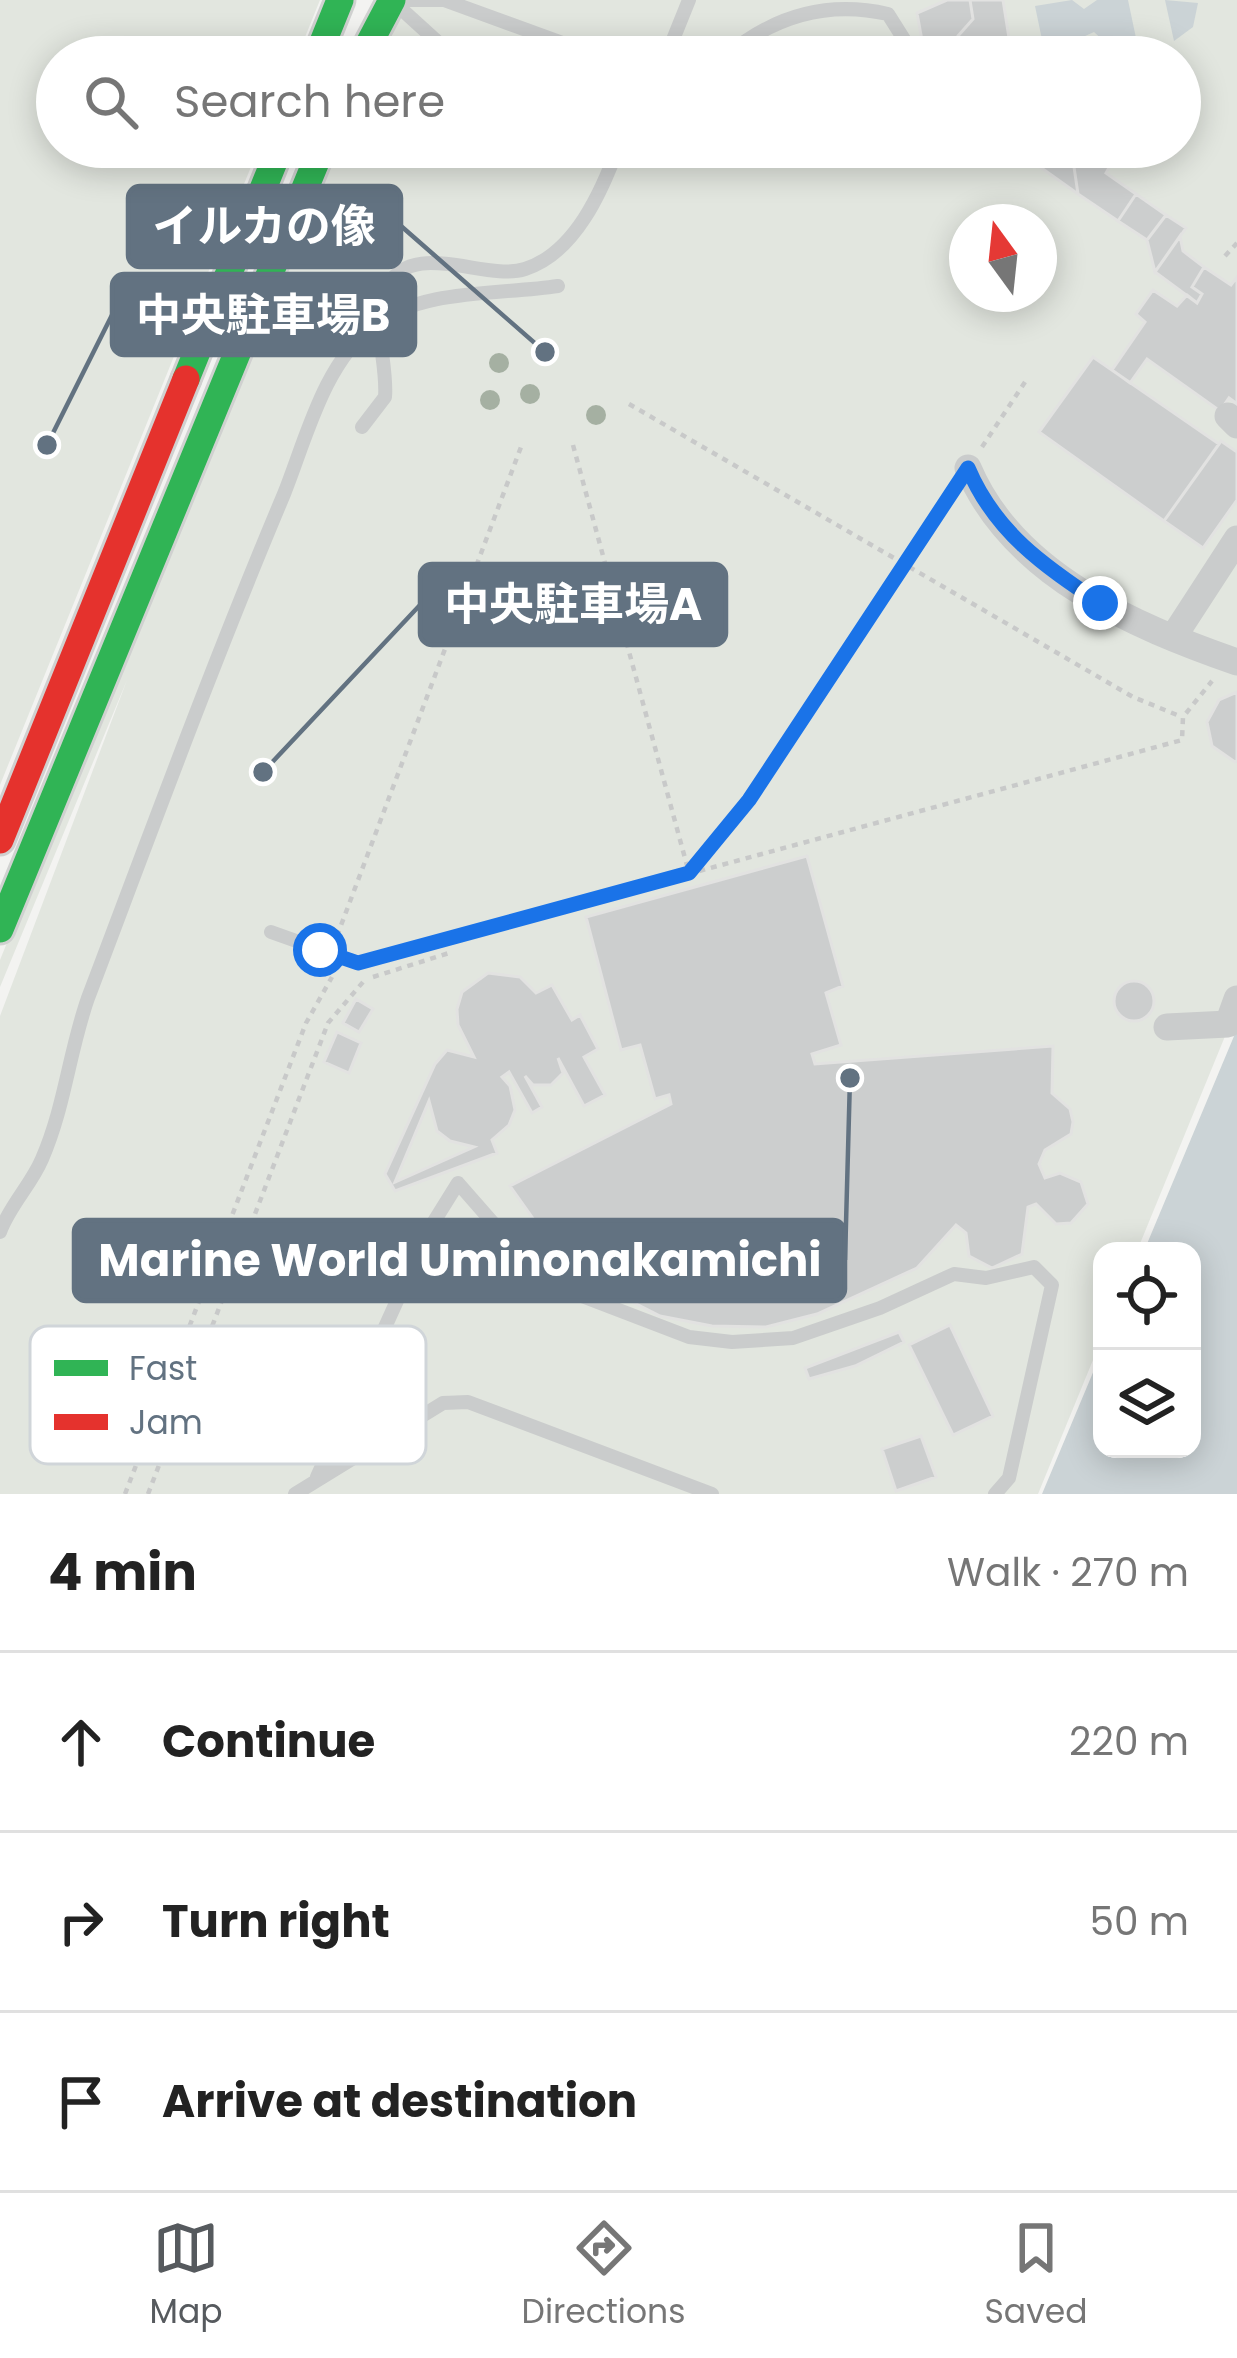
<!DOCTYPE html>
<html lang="en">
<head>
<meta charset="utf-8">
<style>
  body { margin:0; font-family:Poppins,"Noto Sans JP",sans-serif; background:#f2f2f2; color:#222 }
  .controls { position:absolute; right:36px; bottom:36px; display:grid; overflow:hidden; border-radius:24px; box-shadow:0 6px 30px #0003 }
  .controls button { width:108px; height:108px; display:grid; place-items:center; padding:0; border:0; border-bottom:3px solid #e0e0e0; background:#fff; color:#222; font:60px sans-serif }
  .compass { position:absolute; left:949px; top:204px; width:108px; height:108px; border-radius:50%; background:#fff; box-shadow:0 6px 30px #0003; rotate:345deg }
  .stop { position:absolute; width:36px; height:36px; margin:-27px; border:9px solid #1a73e8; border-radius:50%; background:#fff }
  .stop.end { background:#1a73e8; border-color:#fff; box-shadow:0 3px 12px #0008 }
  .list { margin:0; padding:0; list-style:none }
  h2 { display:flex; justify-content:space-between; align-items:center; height:156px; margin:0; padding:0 48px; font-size:51px }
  h2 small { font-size:39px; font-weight:400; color:#767676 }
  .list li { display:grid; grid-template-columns:78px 1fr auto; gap:36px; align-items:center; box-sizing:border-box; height:180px; padding:0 48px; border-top:3px solid #e0e0e0 }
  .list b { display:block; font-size:45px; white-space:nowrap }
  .list em { font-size:39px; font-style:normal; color:#767676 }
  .icon { flex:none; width:66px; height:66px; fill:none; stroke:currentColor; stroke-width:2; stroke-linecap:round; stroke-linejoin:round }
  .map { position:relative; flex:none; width:1237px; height:1494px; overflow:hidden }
  .search { position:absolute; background:#fff; box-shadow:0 6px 30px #0003; left:36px; right:36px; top:36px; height:132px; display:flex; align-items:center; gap:30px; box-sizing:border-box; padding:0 42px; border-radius:66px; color:#767676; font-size:45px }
  .sheet { height:696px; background:#fff }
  nav { display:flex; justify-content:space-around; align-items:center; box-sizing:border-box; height:168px; border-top:3px solid #e0e0e0; background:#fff; font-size:33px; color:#767676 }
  nav a { display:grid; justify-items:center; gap:6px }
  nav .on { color:#565a5e }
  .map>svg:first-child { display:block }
</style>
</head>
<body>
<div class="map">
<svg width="1237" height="1494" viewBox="0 0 1237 1494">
  <rect width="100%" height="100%" fill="#f3f3f1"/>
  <path fill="#e2e6df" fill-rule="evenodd" d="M 0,0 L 320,0 L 297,57 L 57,57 L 57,147 L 259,147 L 0,785 Z
    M 386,0 L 1237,0 L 1237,1007 L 1137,1251 L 1102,1251 L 1102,1338 L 1038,1494 L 0,1494 L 0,1016 L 127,680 L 0,987 L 0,960 L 330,147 L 1180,147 L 1180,57 L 364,57 ZM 967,222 L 1039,222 L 1039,294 L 967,294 Z"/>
  <path fill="#cbd3d6" d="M 1072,0 L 1084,9 L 1097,0 L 1128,0 L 1140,57 L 1098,57 L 1106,43 L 1094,32 L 1083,37 L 1080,47 L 1045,54 L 1035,6 Z
    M 1165,0 L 1198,3 L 1193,27 L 1174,41 Z
    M 1237,1029 L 1237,1494 L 1042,1494 L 1102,1351 L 1102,1449 L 1192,1449 L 1192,1251 L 1144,1251 Z"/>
  <path fill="#cccece" stroke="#e2e2e1" stroke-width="3" fill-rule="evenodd" d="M 947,0 L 970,0 L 973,19 L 958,36 L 964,57 L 925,57 L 917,13 Z
    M 970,0 L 1003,0 L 1012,57 L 961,55 L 958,36 L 973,19 Z
    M 922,39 L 925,57 L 896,57 L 893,44 Z
    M 1012,147 L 1047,147 L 1074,167 L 1078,194 Z
    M 1047,147 L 1086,147 L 1074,167 Z
    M 1086,147 L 1101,147 L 1115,157 L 1106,173 L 1136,194 L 1118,221 L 1078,194 L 1074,167 Z
    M 1136,194 L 1166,215 L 1147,240 L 1118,221 Z
    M 1166,215 L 1186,228 L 1155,272 L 1147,240 Z
    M 1180,236 L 1183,251 L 1204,267 L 1192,287 L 1202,294 L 1197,303 L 1155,272 Z
    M 1204,267 L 1231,285 L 1237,277 L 1237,404 L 1229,398 L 1220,411 L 1147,359 L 1130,383 L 1112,370 L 1145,322 L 1136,314 L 1153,290 L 1177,306 L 1187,295 L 1197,303 L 1202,294 L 1192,287 Z
    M 1093,357 L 1219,444 L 1164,521 L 1039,432 Z
    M 1221,441 L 1237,452 L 1237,500 L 1203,548 L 1164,521 Z
    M 1237,692 L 1237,761 L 1235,762 L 1212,746 L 1207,722 L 1219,700 Z
    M 807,856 L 843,986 L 826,993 L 841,1045 L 812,1054 L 815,1064 L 1053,1046 L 1052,1093 L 1070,1109 L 1073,1122 L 1071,1134 L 1045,1150 L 1039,1164 L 1045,1178 L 1060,1173 L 1081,1182 L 1088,1204 L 1071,1223 L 1056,1224 L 1036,1204 L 1028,1207 L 1022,1254 L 992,1268 L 969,1256 L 966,1233 L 956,1225 L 917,1268 L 817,1314 L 766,1327 L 712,1326 L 660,1316 L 613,1292 L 554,1248 L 510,1186 L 671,1104 L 669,1095 L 655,1099 L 640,1045 L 621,1050 L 586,917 Z
    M 488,973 L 520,977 L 536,993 L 552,985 L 572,1020 L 580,1015 L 598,1049 L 584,1057 L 605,1095 L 584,1106 L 558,1058 L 563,1073 L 551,1085 L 533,1085 L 525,1076 L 542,1107 L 532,1113 L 509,1072 L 502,1077 L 510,1086 L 515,1110 L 509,1125 L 492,1140 L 497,1153 L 395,1191 L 385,1174 L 435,1064 L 447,1050 L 474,1057 L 458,1025 L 457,1009 L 462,992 ZM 429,1101 L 437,1131 L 450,1141 L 474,1147 L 395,1182 Z
    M1114 1001a20 20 0 1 1 40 0a20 20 0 1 1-40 0Z
    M 356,999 L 373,1009 L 359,1032 L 343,1023 Z
    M 337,1032 L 361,1043 L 349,1073 L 324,1062 Z
    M 950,1325 L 993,1416 L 953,1435 L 909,1345 Z
    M 899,1332 L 904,1342 L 855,1366 L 809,1379 L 805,1368 Z
    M 921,1436 L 936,1477 L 896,1491 L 882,1449 Z"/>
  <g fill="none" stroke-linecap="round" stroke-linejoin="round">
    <defs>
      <path id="fast" d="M 317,57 L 340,0
        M 362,57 L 392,0
        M 186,379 L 280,147
        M 0,929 L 322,147"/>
      <path id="jam" d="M 0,840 L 186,379"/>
    </defs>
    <use href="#fast" stroke="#d0d1d0" stroke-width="33"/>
    <use href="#jam" stroke="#d0d1d0" stroke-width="33"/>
    <path stroke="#c8c9c9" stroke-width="4.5" stroke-dasharray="6 6" stroke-linecap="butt" d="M 1225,256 L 1237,243
      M 629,404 L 1133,697 L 1182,717
      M 573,445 L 689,873
      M 982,447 L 1025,382
      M 690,872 L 749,800 L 895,572 L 953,492
      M 337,936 L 521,447
      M 375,959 L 1182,740 L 1183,717 L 1212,681
      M 373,977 L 449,953
      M 125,1494 L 306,1023 L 332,977
      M 148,1494 L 328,1023 L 363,982"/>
    <path stroke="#cacccc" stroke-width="14" d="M 397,0 L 444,0 L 601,57
      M 398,6 L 442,46 L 471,57
      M 666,57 L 689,0
      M 725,57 C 773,16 826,0 888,14 L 905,41
      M 809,147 L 814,147
      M 362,427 L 385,397 C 388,363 370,321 386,288 C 412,237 485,282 525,269 C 575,253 602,191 618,147
      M 271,932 L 358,963
      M 0,1232 C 10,1205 31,1185 42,1159 C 65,1106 69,1052 88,998 C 152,829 214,660 284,494 C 306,439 324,363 373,326 C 422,288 500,295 558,286
      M 317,1477 L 430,1228 L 458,1183 L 522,1256 L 582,1296 L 689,1337 L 732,1342 L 793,1338 L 880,1308 L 954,1274 L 986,1278 L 1034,1267 L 1052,1285 L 1009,1478 L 995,1494
      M 295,1494 L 443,1403 L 468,1402 L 712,1494"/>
    <path stroke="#cacccc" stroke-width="27" d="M 1228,416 L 1237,425
      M 968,468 C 1013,575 1134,626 1237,662
      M 1174,636 L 1237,539
      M 1167,1027 L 1228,1024 L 1237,999"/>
    <use href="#fast" stroke="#30b455" stroke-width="27"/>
    <use href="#jam" stroke="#e5322d" stroke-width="27"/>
  </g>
  <g fill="#a5b0a2">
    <circle cx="499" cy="363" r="10"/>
    <circle cx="530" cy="394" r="10"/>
    <circle cx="490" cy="400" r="10"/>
    <circle cx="596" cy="415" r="10"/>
  </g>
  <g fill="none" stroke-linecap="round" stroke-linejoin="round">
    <path stroke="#1a73e8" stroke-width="15" d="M 320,950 L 358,963 L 689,873 L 749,800 L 968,468 C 995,532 1044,566 1100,603"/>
  </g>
  <rect x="30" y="1326" width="396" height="138" rx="18" fill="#fff" stroke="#d0d5d9" stroke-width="3"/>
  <rect x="54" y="1360" width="54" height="16" fill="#30b455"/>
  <rect x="54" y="1414" width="54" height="16" fill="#e5322d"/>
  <g font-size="33" fill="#627281">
    <text x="129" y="1380">Fast</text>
    <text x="129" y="1434">Jam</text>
  </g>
  <path fill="none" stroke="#627281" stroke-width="4.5" d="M545 352L401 226M47 445L112 315M263 772L420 605M850 1078L845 1260"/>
  <g fill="#627281" stroke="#fff" stroke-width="4.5">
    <circle cx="545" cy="352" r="12"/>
    <circle cx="47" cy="445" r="12"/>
    <circle cx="263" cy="772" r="12"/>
    <circle cx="850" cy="1078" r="12"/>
  </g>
  <g fill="#627281" stroke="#627281" stroke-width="4.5">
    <rect x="128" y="186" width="273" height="81" rx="12"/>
    <rect x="112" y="274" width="303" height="81" rx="12"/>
    <rect x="420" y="564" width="306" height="81" rx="12"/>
    <rect x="74" y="1220" width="771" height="81" rx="12"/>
  </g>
  <g font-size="45" text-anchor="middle" font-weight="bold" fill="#fff">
    <text x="264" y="242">イルカの像</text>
    <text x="263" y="331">中央駐車場B</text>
    <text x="573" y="620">中央駐車場A</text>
    <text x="460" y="1276">Marine World Uminonakamichi</text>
  </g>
</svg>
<div class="controls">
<button><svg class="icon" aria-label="locate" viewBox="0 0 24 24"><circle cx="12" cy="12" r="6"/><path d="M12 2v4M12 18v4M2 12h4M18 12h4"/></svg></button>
<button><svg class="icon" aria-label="layers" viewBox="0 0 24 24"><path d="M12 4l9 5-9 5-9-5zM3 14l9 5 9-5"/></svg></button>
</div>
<svg class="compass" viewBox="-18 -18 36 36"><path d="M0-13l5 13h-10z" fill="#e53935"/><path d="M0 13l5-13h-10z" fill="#767676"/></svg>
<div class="stop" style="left:320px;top:950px"></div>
<div class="stop end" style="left:1100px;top:603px"></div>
<div class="search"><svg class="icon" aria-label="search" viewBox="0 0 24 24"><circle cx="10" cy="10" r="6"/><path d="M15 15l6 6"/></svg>Search here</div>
</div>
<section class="sheet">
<h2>4 min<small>Walk · 270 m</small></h2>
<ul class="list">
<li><svg class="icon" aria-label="ahead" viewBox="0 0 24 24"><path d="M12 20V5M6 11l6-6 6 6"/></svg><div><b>Continue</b></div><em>220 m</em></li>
<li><svg class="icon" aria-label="right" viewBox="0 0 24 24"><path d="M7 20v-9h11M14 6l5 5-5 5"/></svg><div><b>Turn right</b></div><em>50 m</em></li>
<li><svg class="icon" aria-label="arrive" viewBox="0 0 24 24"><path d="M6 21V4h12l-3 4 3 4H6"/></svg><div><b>Arrive at destination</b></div></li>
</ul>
</section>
<nav>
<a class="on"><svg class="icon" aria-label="map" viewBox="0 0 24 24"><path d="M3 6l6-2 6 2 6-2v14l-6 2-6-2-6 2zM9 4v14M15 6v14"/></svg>Map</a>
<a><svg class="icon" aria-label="directions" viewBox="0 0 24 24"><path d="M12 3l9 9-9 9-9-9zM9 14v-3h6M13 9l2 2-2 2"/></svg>Directions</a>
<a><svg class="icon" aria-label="saved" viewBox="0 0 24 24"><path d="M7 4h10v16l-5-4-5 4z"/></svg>Saved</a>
</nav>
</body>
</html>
